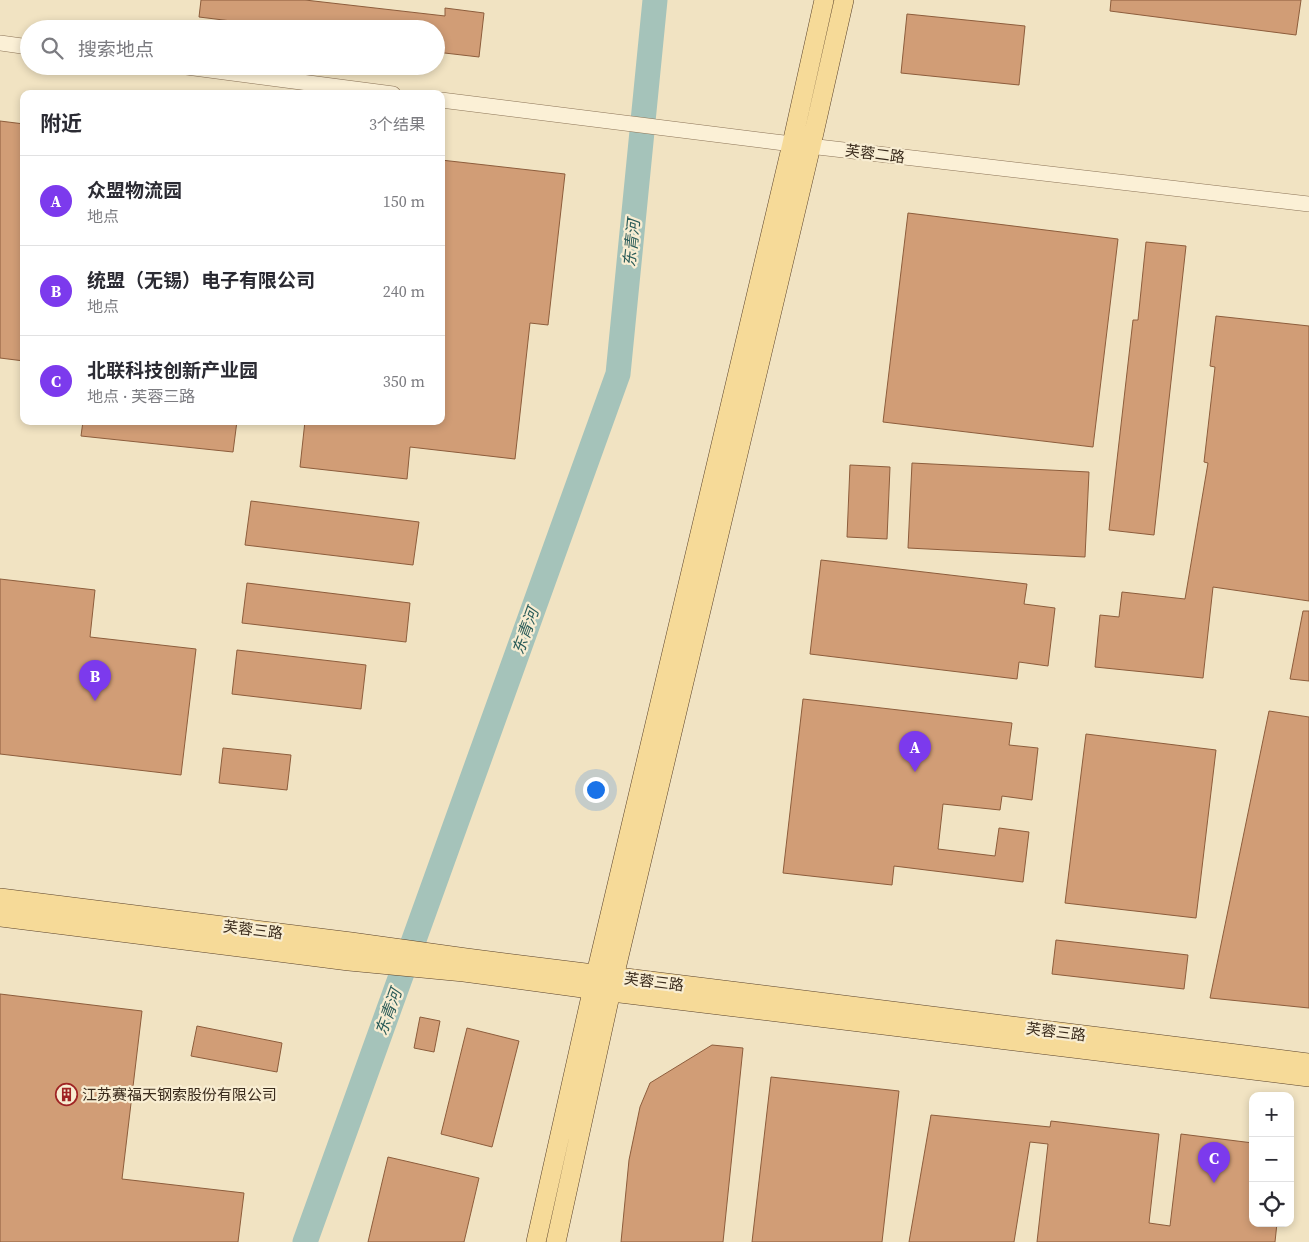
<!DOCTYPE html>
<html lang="zh">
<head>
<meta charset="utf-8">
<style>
  body { margin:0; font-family:"Source Serif 4","Noto Sans SC",serif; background:#f7f7f7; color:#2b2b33 }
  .controls { position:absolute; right:15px; bottom:15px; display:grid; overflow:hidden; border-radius:10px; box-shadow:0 2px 8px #0003 }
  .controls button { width:45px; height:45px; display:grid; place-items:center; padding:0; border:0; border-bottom:1px solid #e1e1e2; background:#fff; color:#2b2b33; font:25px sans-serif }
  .you { position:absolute; left:595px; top:789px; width:18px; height:18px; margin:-12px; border:4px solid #fff; border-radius:50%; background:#1a73e8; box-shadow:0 0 0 8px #1a73e833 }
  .badge { display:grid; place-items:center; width:32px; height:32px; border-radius:50%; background:#7c3aed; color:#fff; font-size:16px; font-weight:700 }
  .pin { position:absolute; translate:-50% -41px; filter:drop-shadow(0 1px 2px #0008) }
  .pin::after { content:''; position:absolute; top:26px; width:18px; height:15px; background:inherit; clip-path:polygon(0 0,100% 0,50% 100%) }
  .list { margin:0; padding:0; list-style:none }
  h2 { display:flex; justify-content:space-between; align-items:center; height:65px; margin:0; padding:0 20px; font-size:21px }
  h2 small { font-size:16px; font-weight:400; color:#7c7c81 }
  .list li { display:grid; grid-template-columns:32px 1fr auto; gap:15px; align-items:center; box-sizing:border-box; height:90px; padding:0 20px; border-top:1px solid #e1e1e2 }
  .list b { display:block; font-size:19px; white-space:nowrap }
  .list p { margin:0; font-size:16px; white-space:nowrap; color:#7c7c81 }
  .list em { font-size:16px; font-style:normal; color:#7c7c81 }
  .icon { flex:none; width:28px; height:28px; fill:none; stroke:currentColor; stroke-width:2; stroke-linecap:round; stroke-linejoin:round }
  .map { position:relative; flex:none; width:1309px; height:1242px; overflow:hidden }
  .search { position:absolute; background:#fff; box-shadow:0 2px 8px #0003; left:20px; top:20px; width:425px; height:55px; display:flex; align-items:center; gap:12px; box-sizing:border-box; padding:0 18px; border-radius:28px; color:#7c7c81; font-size:19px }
  .panel { position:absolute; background:#fff; box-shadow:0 2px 8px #0003; left:20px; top:90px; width:425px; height:335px; border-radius:10px }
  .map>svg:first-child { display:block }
</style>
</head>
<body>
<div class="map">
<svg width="1309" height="1242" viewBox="0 0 1309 1242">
  <rect width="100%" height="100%" fill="#f1e3c2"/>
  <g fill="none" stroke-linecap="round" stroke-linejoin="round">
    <path stroke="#a5c3ba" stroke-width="25" d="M 305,1242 L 618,374 L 655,0"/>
  </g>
  <path fill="#d19d76" stroke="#8d5d3c" d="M 201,0 L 305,0 L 445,16 L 445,8 L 484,13 L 479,57 L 436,52 L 436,29 L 272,29 L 272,26 L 199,17 Z
    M 1111,0 L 1301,0 L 1296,35 L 1110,11 Z
    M 907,14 L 1025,26 L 1019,85 L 901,73 Z
    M 0,121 L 24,124 L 24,361 L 0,358 Z
    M 441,160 L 565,174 L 548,325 L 530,323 L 515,459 L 410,447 L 407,479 L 300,467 L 305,421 L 441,421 Z
    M 908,213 L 1118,239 L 1093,447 L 883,422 Z
    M 1146,242 L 1186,246 L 1154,535 L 1109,530 L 1133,320 L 1138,320 Z
    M 1216,316 L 1309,326 L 1309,601 L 1213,587 L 1203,678 L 1095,667 L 1100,615 L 1119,617 L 1122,592 L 1185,599 L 1208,463 L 1204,462 L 1215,367 L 1210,366 Z
    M 83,421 L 237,421 L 233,452 L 81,436 Z
    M 912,463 L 1089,472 L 1085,557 L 908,548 Z
    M 850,465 L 890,467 L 887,539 L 847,537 Z
    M 251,501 L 419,522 L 413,565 L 245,545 Z
    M 821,560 L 1027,584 L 1024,604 L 1055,608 L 1048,666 L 1019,662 L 1017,679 L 810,654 Z
    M 0,579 L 95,590 L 90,637 L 196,649 L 181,775 L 0,754 Z
    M 247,583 L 410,603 L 406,642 L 242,623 Z
    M 1303,611 L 1309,611 L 1309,681 L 1290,679 Z
    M 237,650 L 366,665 L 361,709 L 232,694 Z
    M 803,699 L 1012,723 L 1009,745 L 1038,748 L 1032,800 L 1002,796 L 1000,810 L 943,804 L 938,849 L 995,856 L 999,828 L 1029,832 L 1023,882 L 894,866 L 892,885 L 783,873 Z
    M 1269,711 L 1309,717 L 1309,1008 L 1210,998 Z
    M 1086,734 L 1216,750 L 1196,918 L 1065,903 Z
    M 223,748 L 291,755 L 287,790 L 219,783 Z
    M 1056,940 L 1188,955 L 1184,989 L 1052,974 Z
    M 0,994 L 142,1011 L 122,1179 L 244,1193 L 238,1242 L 0,1242 Z
    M 420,1017 L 440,1021 L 434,1052 L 414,1048 Z
    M 197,1026 L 282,1043 L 277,1072 L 191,1056 Z
    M 467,1028 L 519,1041 L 492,1147 L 441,1134 Z
    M 712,1045 L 743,1048 L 723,1242 L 621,1242 L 629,1160 L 640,1107 L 650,1083 Z
    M 771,1077 L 899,1091 L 882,1242 L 752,1242 Z
    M 931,1115 L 1050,1127 L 1051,1121 L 1159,1134 L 1149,1223 L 1170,1226 L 1181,1134 L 1253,1143 L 1253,1223 L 1277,1223 L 1275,1242 L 1037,1242 L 1048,1144 L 1030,1142 L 1014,1242 L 909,1242 Z
    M 388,1157 L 479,1178 L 464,1242 L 368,1242 Z"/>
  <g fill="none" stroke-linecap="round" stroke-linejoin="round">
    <defs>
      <path id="minor" d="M 0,43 L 29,47
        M 179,66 L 393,94
        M 441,100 L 792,144 L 1309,204"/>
      <path id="major" d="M 0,898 L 351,942 L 466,958 L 1309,1063
        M 0,917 L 349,961 L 464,972 L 612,992 L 1309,1077
        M 536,1242 L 596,974 L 792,144 L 824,0
        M 556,1242 L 614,977 L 811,146 L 844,0"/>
    </defs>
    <use href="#minor" stroke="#8c7458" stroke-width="16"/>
    <use href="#major" stroke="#5a422c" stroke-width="20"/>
    <use href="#minor" stroke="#fbf0d6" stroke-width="15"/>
    <use href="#major" stroke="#f6da98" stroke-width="19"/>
  </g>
  <defs>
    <symbol id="building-ring" viewBox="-11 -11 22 22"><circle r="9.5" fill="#f8edd2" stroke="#9f2424" stroke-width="1.5"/><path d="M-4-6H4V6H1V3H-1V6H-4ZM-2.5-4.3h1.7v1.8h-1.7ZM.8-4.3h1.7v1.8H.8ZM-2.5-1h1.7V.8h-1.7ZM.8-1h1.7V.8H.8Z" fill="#9f2424"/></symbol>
  </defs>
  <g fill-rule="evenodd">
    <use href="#building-ring" x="54" y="1082" width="25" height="25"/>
  </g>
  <g text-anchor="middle" stroke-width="4.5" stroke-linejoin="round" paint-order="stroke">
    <g font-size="15" fill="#3b2c1d" stroke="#f8edd2">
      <text transform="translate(875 154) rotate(7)" y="5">芙蓉二路</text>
      <text transform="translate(253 930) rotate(7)" y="5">芙蓉三路</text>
      <text transform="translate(654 982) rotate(7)" y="5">芙蓉三路</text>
      <text transform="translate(1056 1032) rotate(7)" y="5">芙蓉三路</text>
    </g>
    <g font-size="15" fill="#3b2c1d" stroke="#f8edd2" text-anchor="start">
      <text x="82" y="1100">江苏赛福天钢索股份有限公司</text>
    </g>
    <g font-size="16" font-style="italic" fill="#2b5c59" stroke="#f8edd2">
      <text transform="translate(631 243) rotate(-84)" y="6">东青河</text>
      <text transform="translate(525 631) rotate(-70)" y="6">东青河</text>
      <text transform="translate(388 1012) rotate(-70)" y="6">东青河</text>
    </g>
  </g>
</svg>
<div class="controls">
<button>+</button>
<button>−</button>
<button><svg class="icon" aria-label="locate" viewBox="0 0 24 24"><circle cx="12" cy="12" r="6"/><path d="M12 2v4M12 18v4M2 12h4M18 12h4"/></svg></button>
</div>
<div class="you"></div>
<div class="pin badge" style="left:915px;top:772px">A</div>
<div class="pin badge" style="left:95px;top:701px">B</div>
<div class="pin badge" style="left:1214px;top:1183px">C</div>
<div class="search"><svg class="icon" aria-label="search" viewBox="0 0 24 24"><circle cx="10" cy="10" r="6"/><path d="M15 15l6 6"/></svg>搜索地点</div>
<section class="panel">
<h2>附近<small>3个结果</small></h2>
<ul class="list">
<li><span class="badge">A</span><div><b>众盟物流园</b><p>地点</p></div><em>150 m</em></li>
<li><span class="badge">B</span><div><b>统盟（无锡）电子有限公司</b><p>地点</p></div><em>240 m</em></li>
<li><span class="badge">C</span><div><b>北联科技创新产业园</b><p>地点 · 芙蓉三路</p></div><em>350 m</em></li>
</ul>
</section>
</div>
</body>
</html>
